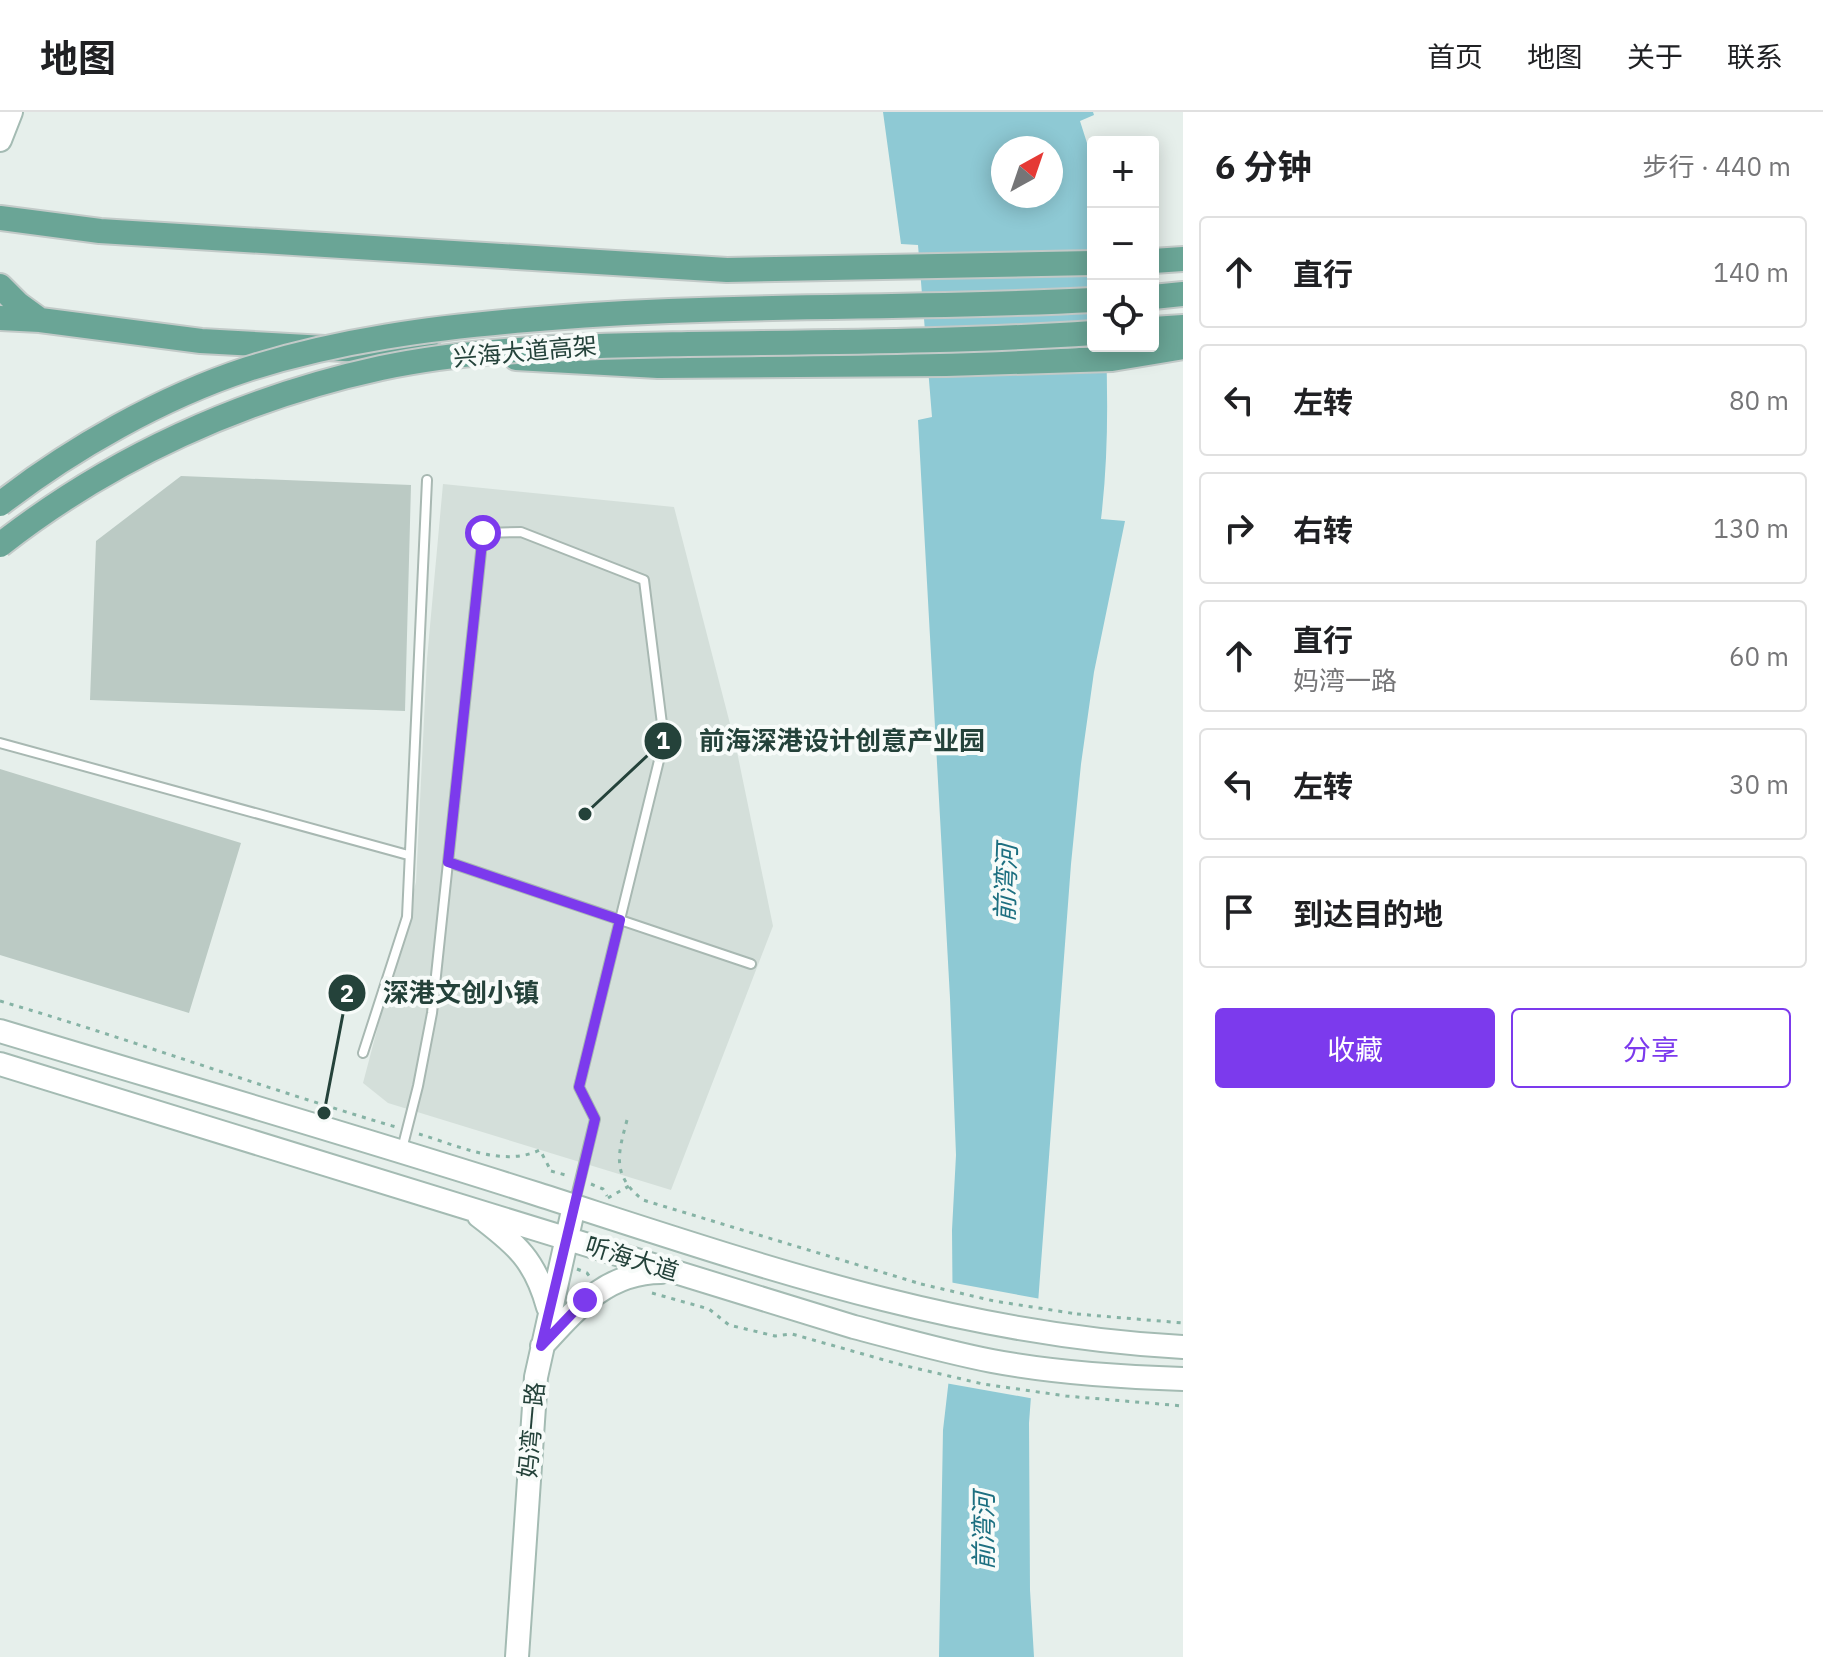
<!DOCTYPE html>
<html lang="zh">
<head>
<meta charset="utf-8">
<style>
  body { margin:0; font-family:"IBM Plex Sans","Noto Sans SC",sans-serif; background:#f6f6f6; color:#202124 }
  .controls { position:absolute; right:24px; top:24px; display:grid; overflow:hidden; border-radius:8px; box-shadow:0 4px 20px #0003 }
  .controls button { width:72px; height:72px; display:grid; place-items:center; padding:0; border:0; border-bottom:2px solid #e0e0e0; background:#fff; color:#202124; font:40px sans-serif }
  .compass { position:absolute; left:991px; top:24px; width:72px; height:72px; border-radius:50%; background:#fff; box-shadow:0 4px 20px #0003; rotate:40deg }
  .stop { position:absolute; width:24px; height:24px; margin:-18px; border:6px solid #7c3aed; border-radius:50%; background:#fff }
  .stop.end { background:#7c3aed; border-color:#fff; box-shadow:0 2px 8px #0008 }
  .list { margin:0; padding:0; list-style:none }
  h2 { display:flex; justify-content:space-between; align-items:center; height:104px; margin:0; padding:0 32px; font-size:34px }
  h2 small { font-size:26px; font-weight:400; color:#757577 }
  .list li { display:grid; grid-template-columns:52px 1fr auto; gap:24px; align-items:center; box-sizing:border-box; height:112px; margin:0 16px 16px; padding:0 16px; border:2px solid #e0e0e0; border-radius:8px }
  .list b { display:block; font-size:30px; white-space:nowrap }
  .list p { margin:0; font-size:26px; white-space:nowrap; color:#757577 }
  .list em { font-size:26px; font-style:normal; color:#757577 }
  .actions { display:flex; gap:16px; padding:24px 32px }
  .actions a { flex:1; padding:18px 0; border:2px solid #7c3aed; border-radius:8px; text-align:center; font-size:28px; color:#7c3aed }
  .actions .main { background:#7c3aed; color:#fff }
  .icon { flex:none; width:44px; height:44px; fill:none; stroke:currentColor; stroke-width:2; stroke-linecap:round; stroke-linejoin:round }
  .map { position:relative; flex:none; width:1183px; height:1545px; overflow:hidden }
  header { display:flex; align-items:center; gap:48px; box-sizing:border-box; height:112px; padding:0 40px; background:#fff; border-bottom:2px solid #e0e0e0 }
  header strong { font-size:38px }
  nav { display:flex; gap:44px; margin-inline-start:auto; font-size:28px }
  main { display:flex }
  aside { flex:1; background:#fff }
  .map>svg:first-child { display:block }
</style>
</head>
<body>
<header>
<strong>地图</strong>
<nav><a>首页</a><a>地图</a><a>关于</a><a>联系</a></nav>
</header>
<main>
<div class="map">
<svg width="1183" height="1545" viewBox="0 0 1183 1545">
  <rect width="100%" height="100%" fill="#e6efeb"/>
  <path fill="#d4dfda" d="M 443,372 L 674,395 L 736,635 L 773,814 L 671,1078 L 388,991 L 363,971 L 416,770 L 427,547 Z"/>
  <path fill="#8ec9d4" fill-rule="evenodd" d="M 883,0 L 1093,0 L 1094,3 L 1080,9 L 1093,50 L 1093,234 L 1106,234 C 1108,292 1108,349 1101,407 L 1125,409 L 1094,560 L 1081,652 L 1071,752 L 1029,1311 L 1030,1478 L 1034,1545 L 939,1545 L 943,1318 L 953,1232 L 952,1118 L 956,1043 L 950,886 L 918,308 L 932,305 L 918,133 L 901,132 ZM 1003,36 L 1051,36 L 1051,84 L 1003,84 Z"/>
  <path fill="#e6efeb" d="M 949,1170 L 1041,1187 L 1035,1287 L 945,1271 L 949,1231 Z"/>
  <path fill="#bbcac4" d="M 181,364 L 411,373 L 405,599 L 90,588 L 96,429 Z
    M 0,657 L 241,731 L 189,901 L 0,843 Z"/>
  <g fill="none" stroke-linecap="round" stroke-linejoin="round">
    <defs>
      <path id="lane" d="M 0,631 L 408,743
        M 448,750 L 751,852
        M 363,941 L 407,805 L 427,368
        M 402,1037 L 418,974 L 432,901 L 483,421 L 521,420 L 644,468 L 664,628 L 579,975 L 595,1007 L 574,1093"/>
      <path id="secondary" d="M 0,28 L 11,0
        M 0,919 C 179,973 359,1025 537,1082 C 752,1151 955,1223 1183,1235
        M 0,952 L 854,1215 C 900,1227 946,1240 992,1249 C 1055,1261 1119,1265 1183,1267
        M 479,1104 C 517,1133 535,1148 548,1195
        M 542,1234 C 576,1197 607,1160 661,1160
        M 517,1545 L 536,1265 L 574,1094"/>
      <path id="primary" d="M 0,106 L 100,119 L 727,158 L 1093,151
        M 1153,149 L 1183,147
        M 0,174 L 18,192 L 40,208
        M 1153,185 L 1183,182
        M 0,206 L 40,208 L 201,229 L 432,242
        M 1153,217 L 1183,215
        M 516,246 L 658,254 L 946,252 L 1112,247 L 1183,235"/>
    </defs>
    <use href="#lane" stroke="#a8b8b2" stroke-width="12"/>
    <use href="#secondary" stroke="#a4bbb3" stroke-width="26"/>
    <use href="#primary" stroke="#c2cac8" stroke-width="28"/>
    <path stroke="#86b3a5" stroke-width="3" stroke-dasharray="4 6" stroke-linecap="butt" d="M 0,889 C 133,928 263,976 396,1015
      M 627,1008 C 618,1042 611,1063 643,1088 L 921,1172
      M 419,1022 C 457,1033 502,1056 540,1038 L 551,1059
      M 551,1059 L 569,1064
      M 591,1072 L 603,1077 L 607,1084
      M 608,1086 L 629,1074
      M 577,1157 L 587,1161 L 590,1165
      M 652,1181 L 709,1197 L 729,1213 L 775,1224 L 792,1222 L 902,1253 L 983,1272 L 1066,1284 L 1183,1294
      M 1077,1202 L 1183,1211"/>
    <use href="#lane" stroke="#fff" stroke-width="8"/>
    <use href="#secondary" stroke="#fff" stroke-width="22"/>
    <use href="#primary" stroke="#6aa596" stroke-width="24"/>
    <defs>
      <path id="primary-bridge" d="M 0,392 C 71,337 162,285 248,257 C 339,228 432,216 526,208 C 715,191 904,198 1093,188
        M 0,433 C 111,346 243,286 381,256 C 481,235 586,234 688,232 C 823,230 958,230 1093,221"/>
    </defs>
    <use href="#primary-bridge" stroke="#c2cac8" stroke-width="28" stroke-linecap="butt"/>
    <path stroke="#86b3a5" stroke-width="3" stroke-dasharray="4 6" stroke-linecap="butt" d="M 921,1172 L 994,1189 L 1077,1202"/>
    <use href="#primary-bridge" stroke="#6aa596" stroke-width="24"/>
  </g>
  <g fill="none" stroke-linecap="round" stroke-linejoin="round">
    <path stroke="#7c3aed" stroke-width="10" d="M 483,421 L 448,750 L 620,808 L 579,975 L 595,1007 L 541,1234 L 585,1188"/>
  </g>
  <g text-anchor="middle" stroke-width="8" stroke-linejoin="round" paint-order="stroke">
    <g font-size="24" fill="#24423a" stroke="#f7fbf9">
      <text transform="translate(525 240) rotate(-5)" y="8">兴海大道高架</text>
      <text transform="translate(632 1147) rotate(17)" y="8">听海大道</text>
      <text transform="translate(532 1318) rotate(-85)" y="8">妈湾一路</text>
    </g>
    <g font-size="26" font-style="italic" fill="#1c6f80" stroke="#f7fbf9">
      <text transform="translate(1006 771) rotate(-88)" y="9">前湾河</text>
      <text transform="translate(984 1419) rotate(-90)" y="9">前湾河</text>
    </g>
  </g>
  <path fill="none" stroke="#24423a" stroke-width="3" d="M585 702L663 629M324 1001L347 881"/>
  <g fill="#24423a" stroke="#f7fbf9" stroke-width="3">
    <circle cx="585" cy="702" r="8"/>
    <circle cx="324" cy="1001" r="8"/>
    <circle cx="663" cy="629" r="20"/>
    <circle cx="347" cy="881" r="20"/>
  </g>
  <g font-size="24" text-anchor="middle" font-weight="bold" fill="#fff">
    <text x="663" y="637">1</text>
    <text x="347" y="890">2</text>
  </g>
  <g font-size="26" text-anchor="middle" font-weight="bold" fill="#24423a" stroke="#f7fbf9" stroke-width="8" stroke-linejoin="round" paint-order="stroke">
    <text x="842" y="638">前海深港设计创意产业园</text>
    <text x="461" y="890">深港文创小镇</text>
  </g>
</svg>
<div class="controls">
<button>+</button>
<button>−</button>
<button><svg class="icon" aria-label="locate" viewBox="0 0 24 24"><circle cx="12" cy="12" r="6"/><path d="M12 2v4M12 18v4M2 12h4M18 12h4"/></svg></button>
</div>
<svg class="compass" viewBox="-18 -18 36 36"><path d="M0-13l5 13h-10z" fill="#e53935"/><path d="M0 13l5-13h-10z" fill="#757577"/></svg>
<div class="stop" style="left:483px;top:421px"></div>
<div class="stop end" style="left:585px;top:1188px"></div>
</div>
<aside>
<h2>6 分钟<small>步行 · 440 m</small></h2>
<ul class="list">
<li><svg class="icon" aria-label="ahead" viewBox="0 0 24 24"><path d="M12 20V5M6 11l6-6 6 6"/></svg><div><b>直行</b></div><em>140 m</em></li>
<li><svg class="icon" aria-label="left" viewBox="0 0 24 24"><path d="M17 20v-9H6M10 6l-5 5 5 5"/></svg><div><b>左转</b></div><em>80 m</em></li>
<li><svg class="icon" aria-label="right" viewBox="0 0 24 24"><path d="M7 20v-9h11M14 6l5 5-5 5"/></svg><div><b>右转</b></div><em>130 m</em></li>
<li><svg class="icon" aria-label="ahead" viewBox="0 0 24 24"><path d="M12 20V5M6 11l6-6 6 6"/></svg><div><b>直行</b><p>妈湾一路</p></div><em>60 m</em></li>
<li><svg class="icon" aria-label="left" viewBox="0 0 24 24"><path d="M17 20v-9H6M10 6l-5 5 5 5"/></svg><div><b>左转</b></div><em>30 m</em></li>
<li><svg class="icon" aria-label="arrive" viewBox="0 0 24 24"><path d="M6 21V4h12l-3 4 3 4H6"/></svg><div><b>到达目的地</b></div></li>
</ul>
<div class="actions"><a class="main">收藏</a><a>分享</a></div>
</aside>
</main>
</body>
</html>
